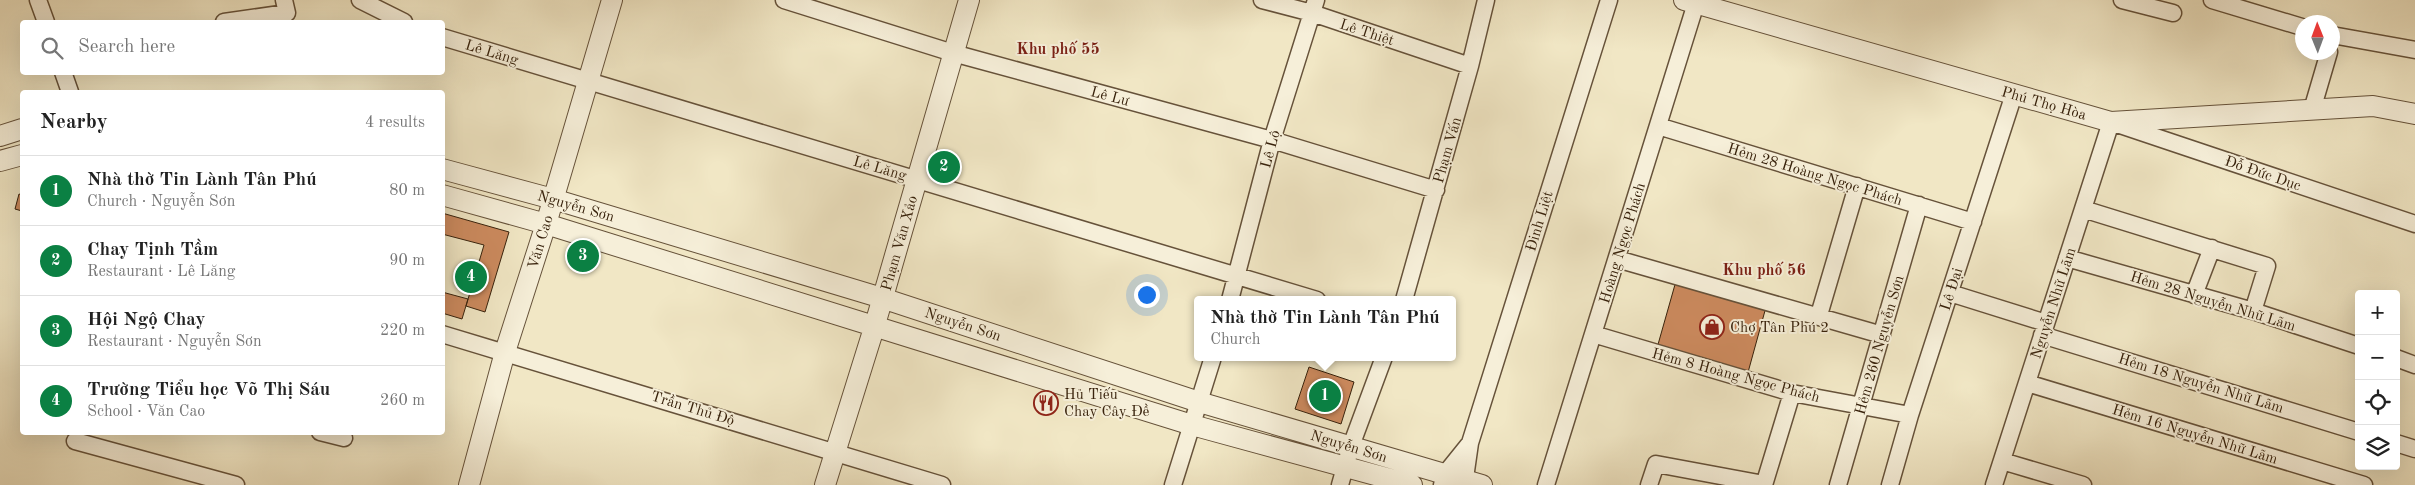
<!DOCTYPE html>
<html lang="en">
<head>
<meta charset="utf-8">
<style>
  body { margin:0; font-family:"Old Standard TT",serif; background:#f2f2f2; color:#222 }
  .controls { position:absolute; right:15px; bottom:15px; display:grid; overflow:hidden; border-radius:5px; box-shadow:0 5px 20px #0002 }
  .controls button { width:45px; height:45px; display:grid; place-items:center; padding:0; border:0; border-bottom:1px solid #e0e0e0; background:#fff; color:#222; font:25px sans-serif }
  .compass { position:absolute; left:2295px; top:15px; width:45px; height:45px; border-radius:50%; background:#fff; box-shadow:0 5px 20px #0002; rotate:359deg }
  .you { position:absolute; left:1146px; top:294px; width:18px; height:18px; margin:-12px; border:4px solid #fff; border-radius:50%; background:#1a73e8; box-shadow:0 0 0 8px #1a73e833 }
  .badge { display:grid; place-items:center; width:32px; height:32px; border-radius:50%; background:#0b8043; color:#fff; font-size:16px; font-weight:700 }
  .pin { position:absolute; translate:-50% -50%; border:2px solid #fff; box-shadow:0 1px 5px #0006 }
  .popup { position:absolute; left:1194px; top:296px; width:262px; height:65px; box-sizing:border-box; display:grid; place-content:center; border-radius:5px; background:#fff; filter:drop-shadow(0 1px 4px #0005); font-size:16px; white-space:nowrap; color:#767676 }
  .popup b { font-size:19px; color:#222 }
  .popup::after { content:''; position:absolute; left:50%; top:100%; margin-left:-10px; border:10px solid transparent; border-top-color:#fff }
  .list { margin:0; padding:0; list-style:none }
  h2 { display:flex; justify-content:space-between; align-items:center; height:65px; margin:0; padding:0 20px; font-size:21px }
  h2 small { font-size:16px; font-weight:400; color:#767676 }
  .list li { display:grid; grid-template-columns:32px 1fr auto; gap:15px; align-items:center; box-sizing:border-box; height:70px; padding:0 20px; border-top:1px solid #e0e0e0 }
  .list b { display:block; font-size:19px; white-space:nowrap }
  .list p { margin:0; font-size:16px; white-space:nowrap; color:#767676 }
  .list em { font-size:16px; font-style:normal; color:#767676 }
  .icon { flex:none; width:28px; height:28px; fill:none; stroke:currentColor; stroke-width:2; stroke-linecap:round; stroke-linejoin:round }
  .map { position:relative; flex:none; width:2415px; height:485px; overflow:hidden }
  .search { position:absolute; background:#fff; box-shadow:0 5px 20px #0002; left:20px; top:20px; width:425px; height:55px; display:flex; align-items:center; gap:12px; box-sizing:border-box; padding:0 18px; border-radius:5px; color:#767676; font-size:19px }
  .panel { position:absolute; background:#fff; box-shadow:0 5px 20px #0002; left:20px; top:90px; width:425px; height:345px; border-radius:5px }
  .map>svg:first-child { display:block }
</style>
</head>
<body>
<div class="map">
<svg width="2415" height="485" viewBox="0 0 2415 485">
  <rect width="100%" height="100%" fill="#f1e7c5"/>
  <filter id="stains"><feTurbulence type="fractalNoise" baseFrequency=".004" numOctaves="4"/><feColorMatrix values="0 0 0 0 .2 0 0 0 0 .09 0 0 0 0 .02 0 0 0 .5 -.17"/></filter>
  <radialGradient id="worn" r=".72"><stop offset=".6" stop-color="#630" stop-opacity="0"/><stop offset="1" stop-color="#630" stop-opacity=".3"/></radialGradient>
  <path fill="#cc8a5e" stroke="#37210b" d="M 19,194 L 22,195 L 22,211 L 15,209 Z
    M 442,213 L 509,232 L 485,312 L 466,306 L 484,245 L 442,234 Z
    M 1676,281 L 1766,307 L 1747,376 L 1657,348 Z
    M 442,292 L 468,299 L 462,319 L 442,313 Z
    M 1309,367 L 1354,382 L 1341,424 L 1295,409 Z"/>
  <g fill="none" stroke-linecap="round" stroke-linejoin="round">
    <defs>
      <path id="minor" d="M 38,0 L 46,22
        M 360,0 L 404,22
        M 784,0 L 953,53 L 1272,140 L 1436,190
        M 1262,0 L 1312,13 L 1470,66
        M 2122,0 L 2173,13
        M 2212,0 L 2302,27
        M 224,22 L 287,13 L 284,0
        M 2332,35 L 2415,50
        M 442,37 L 1317,300
        M 63,72 L 70,92
        M 2312,110 L 2329,52
        M 1658,126 L 1973,222
        M 2083,209 L 2267,266 L 2253,311
        M 2067,258 L 2253,311 L 2359,346
        M 1617,259 L 1882,335
        M 1950,293 L 2046,323
        M 2194,295 L 2212,248
        M 1230,300 L 1272,140 L 1316,0
        M 1404,300 L 1470,66 L 1486,0
        M 1819,315 L 1857,186
        M 442,334 L 942,485
        M 1593,334 L 1792,393 L 1910,415
        M 2042,335 L 2359,432
        M 2396,358 L 2415,365
        M 2027,383 L 2364,485
        M 320,432 L 344,438
        M 75,441 L 236,485
        M 2396,443 L 2415,449
        M 2002,461 L 2083,485
        M 1173,485 L 1213,357
        M 1340,485 L 1351,446 L 1384,357
        M 1442,485 L 1445,474 L 1470,443
        M 1464,485 L 1470,443 L 1609,0
        M 1546,485 L 1697,0
        M 1649,485 L 1656,464 L 1764,484
        M 1764,485 L 1792,393
        M 1838,485 L 1919,205
        M 1890,485 L 1910,415 L 2014,94
        M 1994,485 L 2111,122 L 2415,224"/>
      <path id="tertiary" d="M 1684,0 L 2111,122 L 2373,106 L 2415,114
        M 0,136 L 22,129
        M 0,161 L 22,155
        M 442,169 L 553,199 L 882,298 L 1199,402 L 1482,485
        M 442,195 L 546,224 L 1192,425 L 1412,485
        M 469,485 L 505,352 L 546,224 L 612,0
        M 825,485 L 874,328 L 969,0"/>
    </defs>
    <use href="#minor" stroke="#66523a" stroke-width="19"/>
    <use href="#tertiary" stroke="#66523a" stroke-width="22"/>
    <use href="#minor" stroke="#f6efd9" stroke-width="16"/>
    <use href="#tertiary" stroke="#f6efd9" stroke-width="20"/>
  </g>
  <defs>
    <symbol id="shop-ring" viewBox="-11 -11 22 22"><circle r="9.5" fill="#f6efd9" stroke="#8f2418" stroke-width="1.5"/><path d="M-5-2.5h2.3a2.7 3.5 0 0 1 5.4 0H5L5.5 6h-11ZM-1.5-2.5h3a1.5 2.3 0 0 0-3 0Z" fill="#8f2418"/></symbol>
    <symbol id="restaurant-ring" viewBox="-11 -11 22 22"><circle r="9.5" fill="#f6efd9" stroke="#8f2418" stroke-width="1.5"/><path d="M-5-6h1v4h1v-4h1v4h1v-4h1v5L-1.5 .5V6h-2V.5L-5-1ZM5-6V6H3V1.5H1.5Q1.5-4 5-6Z" fill="#8f2418"/></symbol>
  </defs>
  <g fill-rule="evenodd">
    <use href="#shop-ring" x="1698" y="313" width="28" height="28"/>
    <use href="#restaurant-ring" x="1032" y="389" width="28" height="28"/>
  </g>
  <g text-anchor="middle" stroke-width="4" stroke-linejoin="round" paint-order="stroke">
    <g font-size="15" fill="#37210b" stroke="#f6efd9">
      <text transform="translate(1367 32) rotate(18)" y="5">Lê Thiệt</text>
      <text transform="translate(492 52) rotate(17)" y="5">Lê Lăng</text>
      <text transform="translate(1110 96) rotate(15)" y="5">Lê Lư</text>
      <text transform="translate(2044 103) rotate(16)" y="5">Phú Thọ Hòa</text>
      <text transform="translate(1270 149) rotate(-75)" y="5">Lê Lộ</text>
      <text transform="translate(1447 150) rotate(-74)" y="5">Phạm Vấn</text>
      <text transform="translate(880 168) rotate(16)" y="5">Lê Lăng</text>
      <text transform="translate(2263 173) rotate(19)" y="5">Đỗ Đức Dục</text>
      <text transform="translate(1815 174) rotate(17)" y="5">Hẻm 28 Hoàng Ngọc Phách</text>
      <text transform="translate(576 206) rotate(16)" y="5">Nguyễn Sơn</text>
      <text transform="translate(1539 221) rotate(-73)" y="5">Đinh Liệt</text>
      <text transform="translate(540 242) rotate(-73)" y="5">Văn Cao</text>
      <text transform="translate(899 243) rotate(-74)" y="5">Phạm Văn Xảo</text>
      <text transform="translate(1622 243) rotate(-73)" y="5">Hoàng Ngọc Phách</text>
      <text transform="translate(1951 289) rotate(-72)" y="5">Lê Đại</text>
      <text transform="translate(2213 301) rotate(17)" y="5">Hẻm 28 Nguyễn Nhữ Lãm</text>
      <text transform="translate(2053 303) rotate(-72)" y="5">Nguyễn Nhữ Lãm</text>
      <text transform="translate(963 324) rotate(18)" y="5">Nguyễn Sơn</text>
      <text transform="translate(1879 345) rotate(-74)" y="5">Hẻm 260 Nguyễn Sơn</text>
      <text transform="translate(1736 375) rotate(15)" y="5">Hẻm 8 Hoàng Ngọc Phách</text>
      <text transform="translate(2201 383) rotate(17)" y="5">Hẻm 18 Nguyễn Nhữ Lãm</text>
      <text transform="translate(693 408) rotate(17)" y="5">Trần Thủ Độ</text>
      <text transform="translate(2195 434) rotate(17)" y="5">Hẻm 16 Nguyễn Nhữ Lãm</text>
      <text transform="translate(1349 446) rotate(17)" y="5">Nguyễn Sơn</text>
    </g>
    <g font-size="15" fill="#37210b" stroke="#f6efd9" text-anchor="start">
      <text x="1730" y="332">Chợ Tân Phú 2</text>
      <text x="1064" y="399">Hủ Tiếu<tspan x="1064" dy="17">Chay Cây Đề</tspan></text>
    </g>
    <g font-size="16" font-weight="bold" fill="#7a1f14" stroke="#f6efd9">
      <text x="1058" y="54">Khu phố 55</text>
      <text x="1764" y="275">Khu phố 56</text>
    </g>
  </g>
  <rect width="100%" height="100%" filter="url(#stains)"/>
  <rect width="100%" height="100%" fill="url(#worn)"/>
</svg>
<div class="controls">
<button>+</button>
<button>−</button>
<button><svg class="icon" aria-label="locate" viewBox="0 0 24 24"><circle cx="12" cy="12" r="6"/><path d="M12 2v4M12 18v4M2 12h4M18 12h4"/></svg></button>
<button><svg class="icon" aria-label="layers" viewBox="0 0 24 24"><path d="M12 4l9 5-9 5-9-5zM3 14l9 5 9-5"/></svg></button>
</div>
<svg class="compass" viewBox="-18 -18 36 36"><path d="M0-13l5 13h-10z" fill="#e53935"/><path d="M0 13l5-13h-10z" fill="#767676"/></svg>
<div class="you"></div>
<div class="pin badge" style="left:1325px;top:396px">1</div>
<div class="popup"><b>Nhà thờ Tin Lành Tân Phú</b>Church</div>
<div class="pin badge" style="left:944px;top:167px">2</div>
<div class="pin badge" style="left:583px;top:256px">3</div>
<div class="pin badge" style="left:471px;top:277px">4</div>
<div class="search"><svg class="icon" aria-label="search" viewBox="0 0 24 24"><circle cx="10" cy="10" r="6"/><path d="M15 15l6 6"/></svg>Search here</div>
<section class="panel">
<h2>Nearby<small>4 results</small></h2>
<ul class="list">
<li><span class="badge">1</span><div><b>Nhà thờ Tin Lành Tân Phú</b><p>Church · Nguyễn Sơn</p></div><em>80 m</em></li>
<li><span class="badge">2</span><div><b>Chay Tịnh Tầm</b><p>Restaurant · Lê Lăng</p></div><em>90 m</em></li>
<li><span class="badge">3</span><div><b>Hội Ngộ Chay</b><p>Restaurant · Nguyễn Sơn</p></div><em>220 m</em></li>
<li><span class="badge">4</span><div><b>Trường Tiểu học Võ Thị Sáu</b><p>School · Văn Cao</p></div><em>260 m</em></li>
</ul>
</section>
</div>
</body>
</html>
